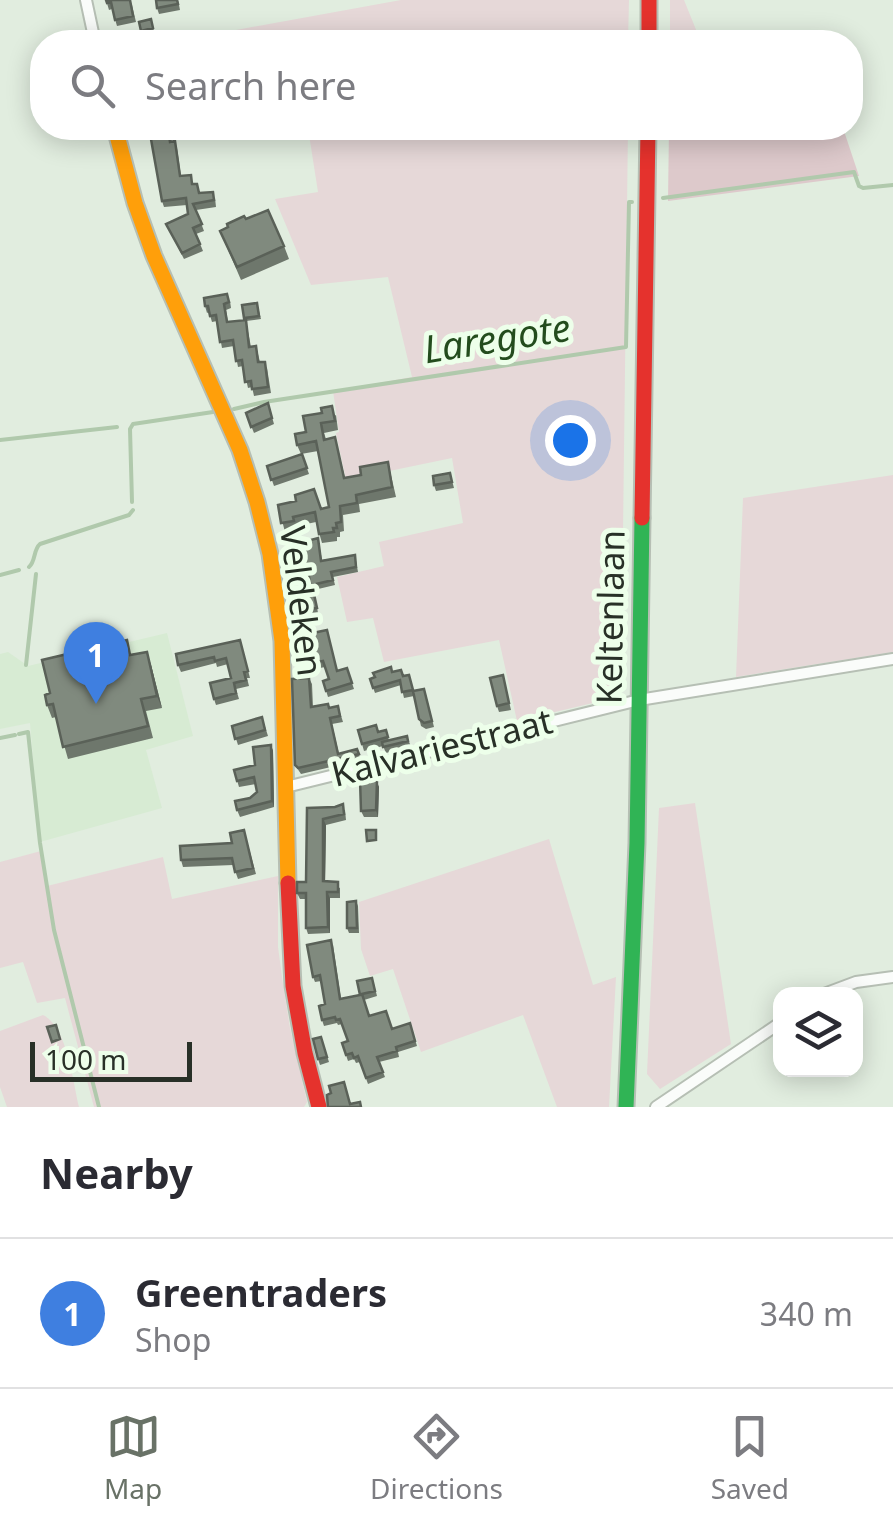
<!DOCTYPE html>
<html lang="en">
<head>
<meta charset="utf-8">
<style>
  body { margin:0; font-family:"Noto Sans",sans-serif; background:#f2f2f3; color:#2b2b33 }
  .controls { position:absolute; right:30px; bottom:30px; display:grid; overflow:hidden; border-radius:20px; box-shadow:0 5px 25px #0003 }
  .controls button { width:90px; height:90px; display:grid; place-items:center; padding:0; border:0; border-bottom:2px solid #e1e1e2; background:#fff; color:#2b2b33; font:50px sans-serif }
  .scale { position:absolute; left:30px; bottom:25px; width:162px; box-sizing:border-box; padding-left:10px; border:5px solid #283027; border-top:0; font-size:28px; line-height:35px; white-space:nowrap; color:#283027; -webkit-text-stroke:8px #edffea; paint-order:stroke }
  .you { position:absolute; left:570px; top:440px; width:35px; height:35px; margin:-25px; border:8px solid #fff; border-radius:50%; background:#1a73e8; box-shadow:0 0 0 15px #1a73e833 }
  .badge { display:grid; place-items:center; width:65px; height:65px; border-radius:50%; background:#697267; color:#fff; font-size:32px; font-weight:700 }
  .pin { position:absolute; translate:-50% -82px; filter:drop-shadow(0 2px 5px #0008) }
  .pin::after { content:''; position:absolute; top:52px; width:35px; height:30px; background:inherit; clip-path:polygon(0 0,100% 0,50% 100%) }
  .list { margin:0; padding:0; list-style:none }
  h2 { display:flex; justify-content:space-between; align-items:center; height:130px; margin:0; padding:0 40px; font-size:42px }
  h2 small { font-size:32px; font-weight:400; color:#7c7c81 }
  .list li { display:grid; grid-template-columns:65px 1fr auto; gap:30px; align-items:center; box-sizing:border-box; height:150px; padding:0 40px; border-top:2px solid #e1e1e2 }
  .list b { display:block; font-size:38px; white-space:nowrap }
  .list p { margin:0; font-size:32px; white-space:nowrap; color:#7c7c81 }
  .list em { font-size:32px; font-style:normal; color:#7c7c81 }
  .icon { flex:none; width:55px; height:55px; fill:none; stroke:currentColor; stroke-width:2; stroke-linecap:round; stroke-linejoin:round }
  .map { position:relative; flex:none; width:893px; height:1107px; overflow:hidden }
  .search { position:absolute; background:#fff; box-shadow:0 5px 25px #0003; left:30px; right:30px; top:30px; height:110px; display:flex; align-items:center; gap:25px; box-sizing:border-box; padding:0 35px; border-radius:40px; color:#7c7c81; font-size:38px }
  .sheet { height:280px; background:#fff }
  nav { display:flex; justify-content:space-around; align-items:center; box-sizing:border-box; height:140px; border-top:2px solid #e1e1e2; background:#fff; font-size:28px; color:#7c7c81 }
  nav a { display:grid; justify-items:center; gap:5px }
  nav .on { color:#697267 }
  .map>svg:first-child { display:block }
</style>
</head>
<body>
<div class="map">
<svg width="893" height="1107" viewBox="0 0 893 1107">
  <rect width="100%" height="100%" fill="#e1eddf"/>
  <path fill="#d7ebd3" d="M 167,633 L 193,736 L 146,750 L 162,808 L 40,842 L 30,723 L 0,729 L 0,654 L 8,652 L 28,666 Z"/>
  <path fill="#e6d8d8" d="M 401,0 L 629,0 L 628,42 L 239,42 L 236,30 Z
    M 670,0 L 684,0 L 701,42 L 670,42 Z
    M 308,128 L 628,128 L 621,694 L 614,698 L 517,721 L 499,640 L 384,662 L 373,618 L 347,622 L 337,577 L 384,566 L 379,542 L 463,523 L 452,458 L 346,480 L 336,433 L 339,432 L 333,391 L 412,377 L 388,277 L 311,285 L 275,199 L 318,192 Z
    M 893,475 L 893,652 L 736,677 L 743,498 Z
    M 695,803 L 731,1044 L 660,1089 L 647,1074 L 659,808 Z
    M 549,839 L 593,985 L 616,977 L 609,1107 L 557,1107 L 523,1015 L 421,1052 L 393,969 L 370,976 L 361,949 L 359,902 Z
    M 41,851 L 47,886 L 163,857 L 172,899 L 278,876 L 278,947 L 283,984 L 290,1028 L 307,1102 L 304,1107 L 94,1107 L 65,998 L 37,1003 L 23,962 L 0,968 L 0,862 Z
    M 43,1015 C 67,1026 73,1082 79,1107 L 7,1107 L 0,1087 L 0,1031 Z"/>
  <path fill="#ddc9cb" d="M 669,128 L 843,128 L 859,176 L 668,201 Z"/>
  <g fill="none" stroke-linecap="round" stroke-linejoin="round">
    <path stroke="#b0c9ac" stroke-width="4" d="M 663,198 L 854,172 L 859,186 L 863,188 L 893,185
      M 234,409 L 264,402 L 626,347 L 629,202 L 632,202
      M 0,440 L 117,427
      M 132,502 L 130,429 L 133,424 L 213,412
      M 29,567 C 36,561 33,550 40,544 L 129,515 L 133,510
      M 0,575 L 19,570
      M 26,665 L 36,574
      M 19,734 L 28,732 L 40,843 L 54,930 L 99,1107
      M 0,738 L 15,735"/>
    <defs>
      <path id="street" d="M 86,0 L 95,42
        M 286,787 L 639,700 L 893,659
        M 824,994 L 856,982 L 893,977
        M 656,1107 L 780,1023"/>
      <path id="fast" d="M 626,1107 L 637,843 L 642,518"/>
      <path id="slow" d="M 115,128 L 135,203 L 154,256 L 240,450 L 257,502 L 270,554 L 282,641 L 288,883"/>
      <path id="jam" d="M 649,0 L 649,42
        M 642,518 L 648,128
        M 288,883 L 293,986 L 305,1053 L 319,1107"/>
    </defs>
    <use href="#street" stroke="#b6bfb4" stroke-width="14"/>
    <use href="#fast" stroke="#b6bfb4" stroke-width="19"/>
    <use href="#slow" stroke="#b6bfb4" stroke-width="19"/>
    <use href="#jam" stroke="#b6bfb4" stroke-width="19"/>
    <use href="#street" stroke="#fafcfa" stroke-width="10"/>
    <use href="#fast" stroke="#30b455" stroke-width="15"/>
    <use href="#slow" stroke="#ff9f0a" stroke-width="15"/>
    <use href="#jam" stroke="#e5322d" stroke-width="15"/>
  </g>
  <path fill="#6e776c" d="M 106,0 L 132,5 L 136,22 L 117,26 L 112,9 L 109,10 Z
    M 178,0 L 180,10 L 159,14 L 157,8 Z
    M 151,19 L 154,31 L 142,34 L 139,22 Z
    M 170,128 L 172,142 L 177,148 L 181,176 L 194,184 L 200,193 L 215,198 L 216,207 L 196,210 L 204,231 L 196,234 L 203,251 L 184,259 L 166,224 L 188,214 L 187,205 L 164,207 L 162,201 Z
    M 220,231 L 284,246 L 289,259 L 241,280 Z
    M 230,301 L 231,308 L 226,310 L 228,322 L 244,320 L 242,305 L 257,303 L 261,319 L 246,321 L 251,347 L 256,346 L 260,362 L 267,368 L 271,393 L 254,396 L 252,387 L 248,388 L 243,366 L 238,367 L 234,346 L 222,348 L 217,321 L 212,322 L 209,312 L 207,313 L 205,306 Z
    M 268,403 L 274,424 L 254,433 L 246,413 Z
    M 336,415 L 338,430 L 324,433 L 326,439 L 335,437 L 345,478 L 361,475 L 388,462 L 396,497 L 359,504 L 360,512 L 343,515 L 344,531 L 340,532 L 340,537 L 337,537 L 337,541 L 322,543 L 316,522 L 297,526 L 298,530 L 285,532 L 278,505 L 321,509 L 329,507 L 318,451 L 301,454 L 297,445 L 306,432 Z
    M 302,454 L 309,474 L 274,486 L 267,466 Z
    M 450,473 L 454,488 L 436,491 L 434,485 Z
    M 318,538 L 322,560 L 355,555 L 358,572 L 333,577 L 335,585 L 314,590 L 318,613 L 306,615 L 304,610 L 304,589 L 310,583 L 308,570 L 302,571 L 300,566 Z
    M 308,634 L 338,670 L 347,668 L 354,689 L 328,697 L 323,681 L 329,679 L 325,667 L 320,668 Z
    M 242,647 L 250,678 L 247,678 L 249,686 L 236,689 L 239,699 L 216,705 L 214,699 L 231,678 L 228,664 L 217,667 L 216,663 L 181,672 L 178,665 Z
    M 132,655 L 151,665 L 162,708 L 146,711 L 153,738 L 68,759 L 56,717 L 52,718 L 47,705 L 50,693 Z
    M 392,672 L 403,676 L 414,691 L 426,695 L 434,727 L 426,729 L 421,726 L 414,696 L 404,698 L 401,685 L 375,693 L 370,679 Z
    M 503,675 L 511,710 L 499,712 L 497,706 Z
    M 309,678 L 312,684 L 313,707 L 329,708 L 338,706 L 343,722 L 332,724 L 339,754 L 357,749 L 361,760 L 301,774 L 295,765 Z
    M 262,717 L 268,736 L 238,745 L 232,726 Z
    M 358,730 L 378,732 L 386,730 L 389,741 L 407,736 L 411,747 L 386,753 L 383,746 L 364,751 Z
    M 271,745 L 273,751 L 274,807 L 240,817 L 237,810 L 257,792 L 256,784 L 239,787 L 234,770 L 255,765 Z
    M 375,781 L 379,787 L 378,817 L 364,817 L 361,811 Z
    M 307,808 L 345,810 L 346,820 L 326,825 L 325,881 L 340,888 L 340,898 L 330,898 L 330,933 L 308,934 L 306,928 L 306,899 L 300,899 L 297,893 L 306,882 Z
    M 244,830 L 256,874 L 238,879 L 233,865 L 183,867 L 181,860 L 232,843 Z
    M 356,901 L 358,906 L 359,933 L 349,933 L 347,928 Z
    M 333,945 L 341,999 L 360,995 L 374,984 L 377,996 L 364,1000 L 369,1016 L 392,1029 L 410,1023 L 417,1046 L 398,1052 L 399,1057 L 379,1062 L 385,1077 L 368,1084 L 360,1062 L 356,1063 L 354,1059 L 348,1061 L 342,1043 L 348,1041 L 342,1024 L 338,1025 L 337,1023 L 324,1026 L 322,1020 L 325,1004 L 321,981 L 315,982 L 313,977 Z
    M 321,1037 L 329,1062 L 320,1065 L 318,1059 Z"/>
  <path fill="#5a6158" d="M 147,652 L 151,665 L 162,708 L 157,696 Z
    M 271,745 L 273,751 L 274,807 L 272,801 Z
    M 377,781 L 379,787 L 378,817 L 376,810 Z
    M 323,819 L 326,825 L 325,888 L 323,881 Z
    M 327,892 L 330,898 L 330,933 L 328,927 Z"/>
  <path fill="#808a7e" stroke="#5a6158" stroke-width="2.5" d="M 106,0 L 130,0 L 133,16 L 115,20 L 111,2 L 107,3 Z
    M 156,0 L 177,0 L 178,4 L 157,8 Z
    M 151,19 L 153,28 L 141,31 L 139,22 Z
    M 189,35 L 191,42 L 166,42 L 165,39 Z
    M 149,128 L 168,128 L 170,142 L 175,141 L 180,176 L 191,175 L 192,184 L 197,184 L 199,193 L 213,192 L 214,200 L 193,204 L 202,224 L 193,228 L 200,244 L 182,253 L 166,224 L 188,214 L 186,198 L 162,201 Z
    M 268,210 L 284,246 L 237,267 L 220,231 L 228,227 L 227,224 L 244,216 L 246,219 Z
    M 227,294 L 229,302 L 224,304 L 227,322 L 246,320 L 249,347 L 256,346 L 258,362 L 265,362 L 268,387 L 252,389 L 251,381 L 245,382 L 242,360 L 236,361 L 233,340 L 220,342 L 216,315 L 210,316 L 208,306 L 205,306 L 204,298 Z
    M 257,303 L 259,316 L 244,318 L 242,305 Z
    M 268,403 L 272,418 L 251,427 L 246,413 Z
    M 332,406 L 335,421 L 321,423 L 324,440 L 335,437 L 344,478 L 361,475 L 360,467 L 388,462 L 392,487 L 356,495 L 357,503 L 340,506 L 341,522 L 336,523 L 337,528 L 333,528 L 334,532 L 319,534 L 315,512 L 293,517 L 294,521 L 281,523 L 278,505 L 296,501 L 295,495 L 314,489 L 321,509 L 329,507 L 316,441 L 297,445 L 295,434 L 306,432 L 303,416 L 322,413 L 321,408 Z
    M 302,454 L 307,468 L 271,480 L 267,466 Z
    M 450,473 L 452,482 L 434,485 L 433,476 Z
    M 318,538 L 321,561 L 355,555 L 356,567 L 331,572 L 333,580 L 312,585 L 317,608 L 304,610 L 299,590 L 304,589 L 303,584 L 310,583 L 307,565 L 300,566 L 296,544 Z
    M 327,630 L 337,671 L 347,668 L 352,683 L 326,691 L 323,681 L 329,679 L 323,661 L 318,662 L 314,645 L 312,645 L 308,634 Z
    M 127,640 L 130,655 L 147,652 L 157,696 L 141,699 L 148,726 L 63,747 L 53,704 L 47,705 L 45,695 L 50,693 L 42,660 Z
    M 240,640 L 248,671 L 244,672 L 246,680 L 234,683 L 236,693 L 214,699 L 210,683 L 231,678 L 226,658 L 215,661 L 214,657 L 178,665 L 176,654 Z
    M 391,667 L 392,672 L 401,670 L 403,676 L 409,675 L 413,690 L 402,692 L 400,680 L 373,688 L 370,679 L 375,677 L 373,673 Z
    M 503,675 L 509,703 L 497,706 L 490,678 Z
    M 309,678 L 311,707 L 328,704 L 329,708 L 338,706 L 340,716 L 330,718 L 338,754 L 357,749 L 359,754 L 298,768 L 295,765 L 292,679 Z
    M 424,689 L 432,721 L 424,723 L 419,719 L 413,691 Z
    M 262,717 L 265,730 L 235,739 L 232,726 Z
    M 376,725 L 378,732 L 386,730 L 388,737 L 362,744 L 358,730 Z
    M 407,736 L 408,741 L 383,747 L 382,742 Z
    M 271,745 L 272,801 L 237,810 L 235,801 L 250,798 L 257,792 L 254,777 L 237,781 L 234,770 L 255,765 L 253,747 Z
    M 360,779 L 374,779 L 374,781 L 377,781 L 376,810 L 361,811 Z
    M 343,804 L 344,814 L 323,819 L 323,881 L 338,882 L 338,892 L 327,892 L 328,927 L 306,928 L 306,893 L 297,893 L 297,882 L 306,882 L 307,808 L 335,807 Z
    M 244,830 L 253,868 L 235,872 L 232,858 L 181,860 L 180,846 L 232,843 L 230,833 Z
    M 366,830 L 376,830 L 376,840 L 367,841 Z
    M 356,901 L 357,928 L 347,928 L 347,902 Z
    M 331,940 L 340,999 L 360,995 L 357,981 L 372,978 L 375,991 L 362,994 L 369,1016 L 386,1011 L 392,1029 L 410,1023 L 415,1041 L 396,1047 L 397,1051 L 377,1057 L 383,1072 L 366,1078 L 358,1056 L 354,1058 L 352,1053 L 346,1055 L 342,1043 L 348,1041 L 340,1019 L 336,1020 L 335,1017 L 322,1020 L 319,1006 L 325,1004 L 320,975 L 313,977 L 307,945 Z
    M 56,1025 L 60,1039 L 52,1042 L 47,1027 Z
    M 321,1037 L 327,1057 L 318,1059 L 313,1039 Z
    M 344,1082 L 350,1104 L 360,1102 L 361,1107 L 328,1107 L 327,1095 L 331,1093 L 329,1086 Z"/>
  <g text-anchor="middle" stroke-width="10" stroke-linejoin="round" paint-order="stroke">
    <g font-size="35" fill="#283027" stroke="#edffea">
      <text transform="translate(301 601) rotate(83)" y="12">Veldeken</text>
      <text transform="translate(611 617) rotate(-89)" y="12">Keltenlaan</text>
      <text transform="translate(442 748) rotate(-14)" y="12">Kalvariestraat</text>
    </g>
    <g font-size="38" font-style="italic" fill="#234c1d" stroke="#edffea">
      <text transform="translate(497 339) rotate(-9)" y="13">Laregote</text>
    </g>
  </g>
</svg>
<div class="controls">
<button><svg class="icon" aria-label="layers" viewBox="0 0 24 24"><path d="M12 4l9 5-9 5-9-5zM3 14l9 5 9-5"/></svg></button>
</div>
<div class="scale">100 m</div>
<div class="you"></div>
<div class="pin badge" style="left:96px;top:704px;background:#3f7fe0">1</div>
<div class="search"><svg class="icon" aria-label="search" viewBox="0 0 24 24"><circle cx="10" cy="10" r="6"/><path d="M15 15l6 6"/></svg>Search here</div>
</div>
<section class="sheet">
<h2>Nearby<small></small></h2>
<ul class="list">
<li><span class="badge" style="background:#3f7fe0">1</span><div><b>Greentraders</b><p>Shop</p></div><em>340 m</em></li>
</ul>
</section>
<nav>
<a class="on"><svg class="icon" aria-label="map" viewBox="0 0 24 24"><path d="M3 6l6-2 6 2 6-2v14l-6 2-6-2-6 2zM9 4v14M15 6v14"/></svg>Map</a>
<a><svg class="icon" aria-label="directions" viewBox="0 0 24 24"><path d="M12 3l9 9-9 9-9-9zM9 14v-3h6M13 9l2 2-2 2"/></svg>Directions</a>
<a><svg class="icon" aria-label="saved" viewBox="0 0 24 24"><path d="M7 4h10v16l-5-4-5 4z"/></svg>Saved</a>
</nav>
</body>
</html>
